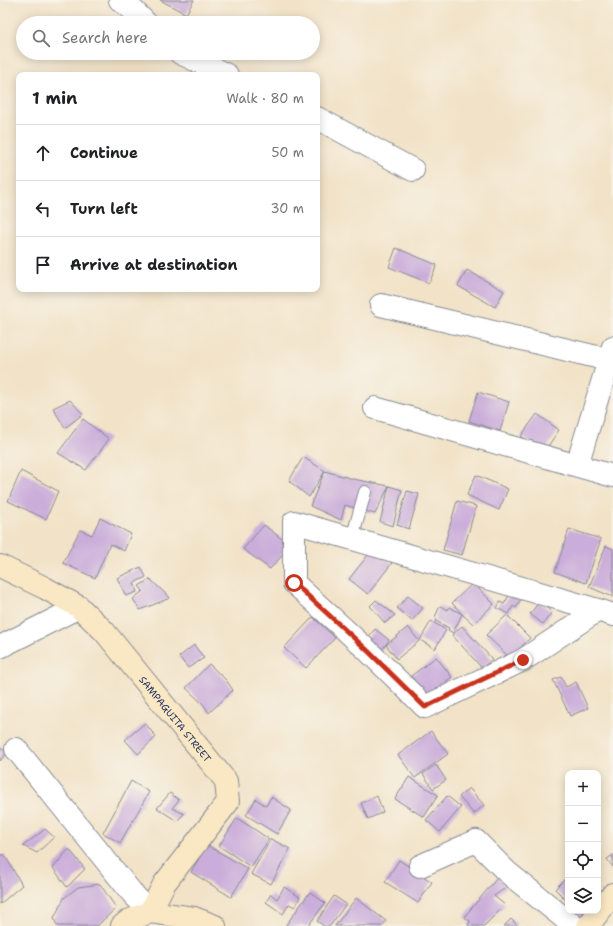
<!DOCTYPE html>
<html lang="en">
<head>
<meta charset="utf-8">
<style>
  body { margin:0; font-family:"Shantell Sans",sans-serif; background:#f6f6f6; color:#202124 }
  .controls { position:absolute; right:12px; bottom:12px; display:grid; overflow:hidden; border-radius:8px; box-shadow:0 2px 10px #0003 }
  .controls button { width:36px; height:36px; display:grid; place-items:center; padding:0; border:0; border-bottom:1px solid #e0e0e0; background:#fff; color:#202124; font:20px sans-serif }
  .stop { position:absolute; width:12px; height:12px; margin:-9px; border:3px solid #c8321e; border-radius:50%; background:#fff }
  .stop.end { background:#c8321e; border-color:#fff; box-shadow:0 1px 4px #0008 }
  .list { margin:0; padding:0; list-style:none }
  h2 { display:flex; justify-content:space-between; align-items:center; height:52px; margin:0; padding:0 16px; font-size:17px }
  h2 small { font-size:13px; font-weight:400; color:#757577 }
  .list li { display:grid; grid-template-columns:26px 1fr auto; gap:12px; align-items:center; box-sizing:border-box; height:56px; padding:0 16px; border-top:1px solid #e0e0e0 }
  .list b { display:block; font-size:15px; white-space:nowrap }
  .list em { font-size:13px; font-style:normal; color:#757577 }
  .icon { flex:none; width:22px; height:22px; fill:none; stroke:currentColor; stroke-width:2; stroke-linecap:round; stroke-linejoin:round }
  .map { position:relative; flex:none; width:613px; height:926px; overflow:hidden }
  .search { position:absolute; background:#fff; box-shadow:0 2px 10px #0003; left:16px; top:16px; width:304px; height:44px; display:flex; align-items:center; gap:10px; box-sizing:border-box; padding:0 14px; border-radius:22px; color:#757577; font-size:15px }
  .panel { position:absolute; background:#fff; box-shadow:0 2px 10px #0003; left:16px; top:72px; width:304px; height:220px; border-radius:8px }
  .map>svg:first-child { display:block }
</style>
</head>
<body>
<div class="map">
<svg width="613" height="926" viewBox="0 0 613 926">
  <rect width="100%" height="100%" fill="#f7f3e8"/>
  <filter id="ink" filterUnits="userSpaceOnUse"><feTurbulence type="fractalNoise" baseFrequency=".025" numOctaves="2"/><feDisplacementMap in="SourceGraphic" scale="8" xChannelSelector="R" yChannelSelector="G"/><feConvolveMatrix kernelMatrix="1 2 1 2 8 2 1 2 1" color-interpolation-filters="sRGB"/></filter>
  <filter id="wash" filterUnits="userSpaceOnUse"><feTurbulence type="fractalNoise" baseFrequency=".012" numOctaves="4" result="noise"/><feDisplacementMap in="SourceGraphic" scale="16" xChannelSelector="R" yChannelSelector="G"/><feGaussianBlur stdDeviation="0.9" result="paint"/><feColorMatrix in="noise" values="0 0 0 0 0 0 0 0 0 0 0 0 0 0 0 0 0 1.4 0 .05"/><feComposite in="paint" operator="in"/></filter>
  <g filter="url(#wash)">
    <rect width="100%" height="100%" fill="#f2e3c8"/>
    <g id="blocks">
      <path fill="#caadda" d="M 160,0 L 194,0 L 186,14 Z
        M 396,248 L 437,265 L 429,283 L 389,267 Z
        M 467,270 L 504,291 L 495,307 L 458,286 Z
        M 478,392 L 509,402 L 500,431 L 469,421 Z
        M 70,400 L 83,414 L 65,428 L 53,408 Z
        M 537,414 L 559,430 L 544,452 L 521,436 Z
        M 83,419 L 109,439 L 86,470 L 58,453 Z
        M 303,457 L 325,471 L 309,497 L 289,481 Z
        M 21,471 L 58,491 L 46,519 L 8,501 Z
        M 325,471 L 353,479 L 389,486 L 402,490 L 393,526 L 380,522 L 389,486 L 375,514 L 345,505 L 341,520 L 310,506 Z
        M 476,475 L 508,489 L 499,510 L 467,495 Z
        M 407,491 L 419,494 L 409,529 L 397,525 Z
        M 457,501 L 476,506 L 462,555 L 443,550 Z
        M 100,518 L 131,534 L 124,551 L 110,544 L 95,578 L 63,563 L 80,530 L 92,535 Z
        M 264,525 L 291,546 L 270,569 L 243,549 Z
        M 569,529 L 601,539 L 586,583 L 555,572 Z
        M 606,546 L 613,549 L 613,597 L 589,587 Z
        M 373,549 L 392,563 L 368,594 L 349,579 Z
        M 141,567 L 146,577 L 134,583 L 137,592 L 126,596 L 117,578 Z
        M 150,579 L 170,598 L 140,610 L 133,599 L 143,591 L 139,586 Z
        M 473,583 L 494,604 L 473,624 L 462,614 L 453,633 L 448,630 L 449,628 L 436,621 L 437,619 L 435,617 L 440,606 L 448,610 L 449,607 L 462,614 L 452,603 Z
        M 513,589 L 522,597 L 516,608 L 513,606 L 509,614 L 497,608 L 500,602 L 504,604 Z
        M 408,596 L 423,608 L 412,621 L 397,608 Z
        M 376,600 L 395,615 L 385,623 L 370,606 Z
        M 539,602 L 552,612 L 543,624 L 530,614 Z
        M 507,615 L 530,638 L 510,658 L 486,635 Z
        M 313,617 L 335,638 L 306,668 L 284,648 Z
        M 431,621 L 446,630 L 435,649 L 420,640 Z
        M 462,626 L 492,659 L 482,668 L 452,635 Z
        M 408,627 L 419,641 L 397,659 L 386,645 Z
        M 375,629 L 389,640 L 379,654 L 365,641 Z
        M 194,645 L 204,658 L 188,668 L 179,657 Z
        M 436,657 L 452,677 L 427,696 L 411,676 Z
        M 209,664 L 226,680 L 233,690 L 209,713 L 203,704 L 186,688 Z
        M 561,677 L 566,687 L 576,682 L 588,708 L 570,716 L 553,680 Z
        M 145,723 L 156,737 L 138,754 L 125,740 Z
        M 431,731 L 448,754 L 415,778 L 398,755 Z
        M 0,747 L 7,753 L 0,761 Z
        M 436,765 L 446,780 L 433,789 L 423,774 Z
        M 409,777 L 438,795 L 424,817 L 395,799 Z
        M 131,781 L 149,792 L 120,843 L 103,833 Z
        M 469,788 L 484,805 L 474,814 L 459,797 Z
        M 170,793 L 179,800 L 172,808 L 184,814 L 177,821 L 157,808 Z
        M 377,796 L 383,812 L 368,819 L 361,803 Z
        M 447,796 L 461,807 L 440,832 L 426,820 Z
        M 271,797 L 291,810 L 277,834 L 246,815 L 256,799 L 266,806 Z
        M 237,818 L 269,839 L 251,867 L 219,846 Z
        M 45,829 L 54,837 L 37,853 L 23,846 Z
        M 271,839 L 290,849 L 271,884 L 251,874 Z
        M 207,845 L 248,869 L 231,897 L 191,872 Z
        M 69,849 L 85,869 L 67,887 L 53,868 Z
        M 4,854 L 22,885 L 0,904 L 0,856 Z
        M 613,855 L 613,867 L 607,859 Z
        M 399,860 L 432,882 L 418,903 L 385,882 Z
        M 568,876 L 568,900 L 567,901 L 555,889 Z
        M 498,877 L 507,887 L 494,896 L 505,905 L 484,926 L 468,926 L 470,921 L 464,917 Z
        M 100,884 L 116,908 L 97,926 L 57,926 L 54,918 L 64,898 L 78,887 Z
        M 284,887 L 300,897 L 295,907 L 289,904 L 283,914 L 266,902 L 271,894 L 277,899 Z
        M 310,892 L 325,903 L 308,926 L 288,926 L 286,925 Z
        M 334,896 L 346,904 L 330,926 L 324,926 L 317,921 Z
        M 356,898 L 386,921 L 382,926 L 335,926 Z
        M 570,911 L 590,911 L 581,921 Z
        M 511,919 L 518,926 L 504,926 Z"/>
    </g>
  </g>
  <g filter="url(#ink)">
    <use href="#blocks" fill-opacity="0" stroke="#868993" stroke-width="1"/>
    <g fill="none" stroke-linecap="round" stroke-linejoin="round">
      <defs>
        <path id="lane" d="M 352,539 L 365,492"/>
        <path id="street" d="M 120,0 L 133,10 L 146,23
          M 180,53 L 227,75
          M 317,118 L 413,170
          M 381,305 L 609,360
          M 375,408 L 613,476
          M 577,465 L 613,347
          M 598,610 L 523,660 L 425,707 L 366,649 L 294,583 L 294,522 L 598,610 L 613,615
          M 0,647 L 79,607
          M 16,749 L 132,893 L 150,912
          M 420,866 L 476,841 L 507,872 L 574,926"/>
        <g id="secondary">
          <path id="s1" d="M 0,566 L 45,588 L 79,607 L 104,631 L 226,781 L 228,802 L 164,884 L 150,912"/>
          <path d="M 150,912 L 194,918 L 215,926"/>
          <path d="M 122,926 L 128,921 L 150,912"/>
          <path d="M 588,926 L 613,894"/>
        </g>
      </defs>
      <use href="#lane" stroke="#868993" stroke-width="14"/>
      <use href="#street" stroke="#868993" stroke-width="24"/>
      <use href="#secondary" stroke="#868993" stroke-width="24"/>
      <use href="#lane" stroke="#fff" stroke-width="12"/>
      <use href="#street" stroke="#fff" stroke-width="22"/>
      <use href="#secondary" stroke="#fae7c3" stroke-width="22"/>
    </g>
  </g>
  <g fill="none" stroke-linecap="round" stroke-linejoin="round" filter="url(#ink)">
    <path stroke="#c8321e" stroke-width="5" d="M 294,583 L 366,649 L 425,707 L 523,660"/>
  </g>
  <g text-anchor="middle" stroke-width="3.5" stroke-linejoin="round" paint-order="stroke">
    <g font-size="10" fill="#1b2f5e" stroke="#f7f3e8">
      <text dy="4" stroke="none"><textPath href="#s1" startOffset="237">SAMPAGUITA STREET</textPath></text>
    </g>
  </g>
</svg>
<div class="controls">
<button>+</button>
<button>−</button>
<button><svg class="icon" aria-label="locate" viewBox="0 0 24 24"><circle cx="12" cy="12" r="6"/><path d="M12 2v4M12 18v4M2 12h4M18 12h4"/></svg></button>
<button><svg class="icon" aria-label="layers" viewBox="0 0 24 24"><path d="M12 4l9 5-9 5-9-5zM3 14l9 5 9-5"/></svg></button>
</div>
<div class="stop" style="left:294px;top:583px"></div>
<div class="stop end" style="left:523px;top:660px"></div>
<div class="search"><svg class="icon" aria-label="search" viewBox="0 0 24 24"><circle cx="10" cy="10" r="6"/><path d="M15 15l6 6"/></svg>Search here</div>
<section class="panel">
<h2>1 min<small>Walk · 80 m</small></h2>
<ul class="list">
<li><svg class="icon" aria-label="ahead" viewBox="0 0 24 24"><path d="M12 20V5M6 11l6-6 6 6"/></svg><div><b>Continue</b></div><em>50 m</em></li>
<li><svg class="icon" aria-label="left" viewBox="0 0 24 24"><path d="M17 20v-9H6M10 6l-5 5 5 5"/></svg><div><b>Turn left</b></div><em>30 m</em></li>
<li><svg class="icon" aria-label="arrive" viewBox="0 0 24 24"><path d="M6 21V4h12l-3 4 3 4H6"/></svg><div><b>Arrive at destination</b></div></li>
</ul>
</section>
</div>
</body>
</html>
